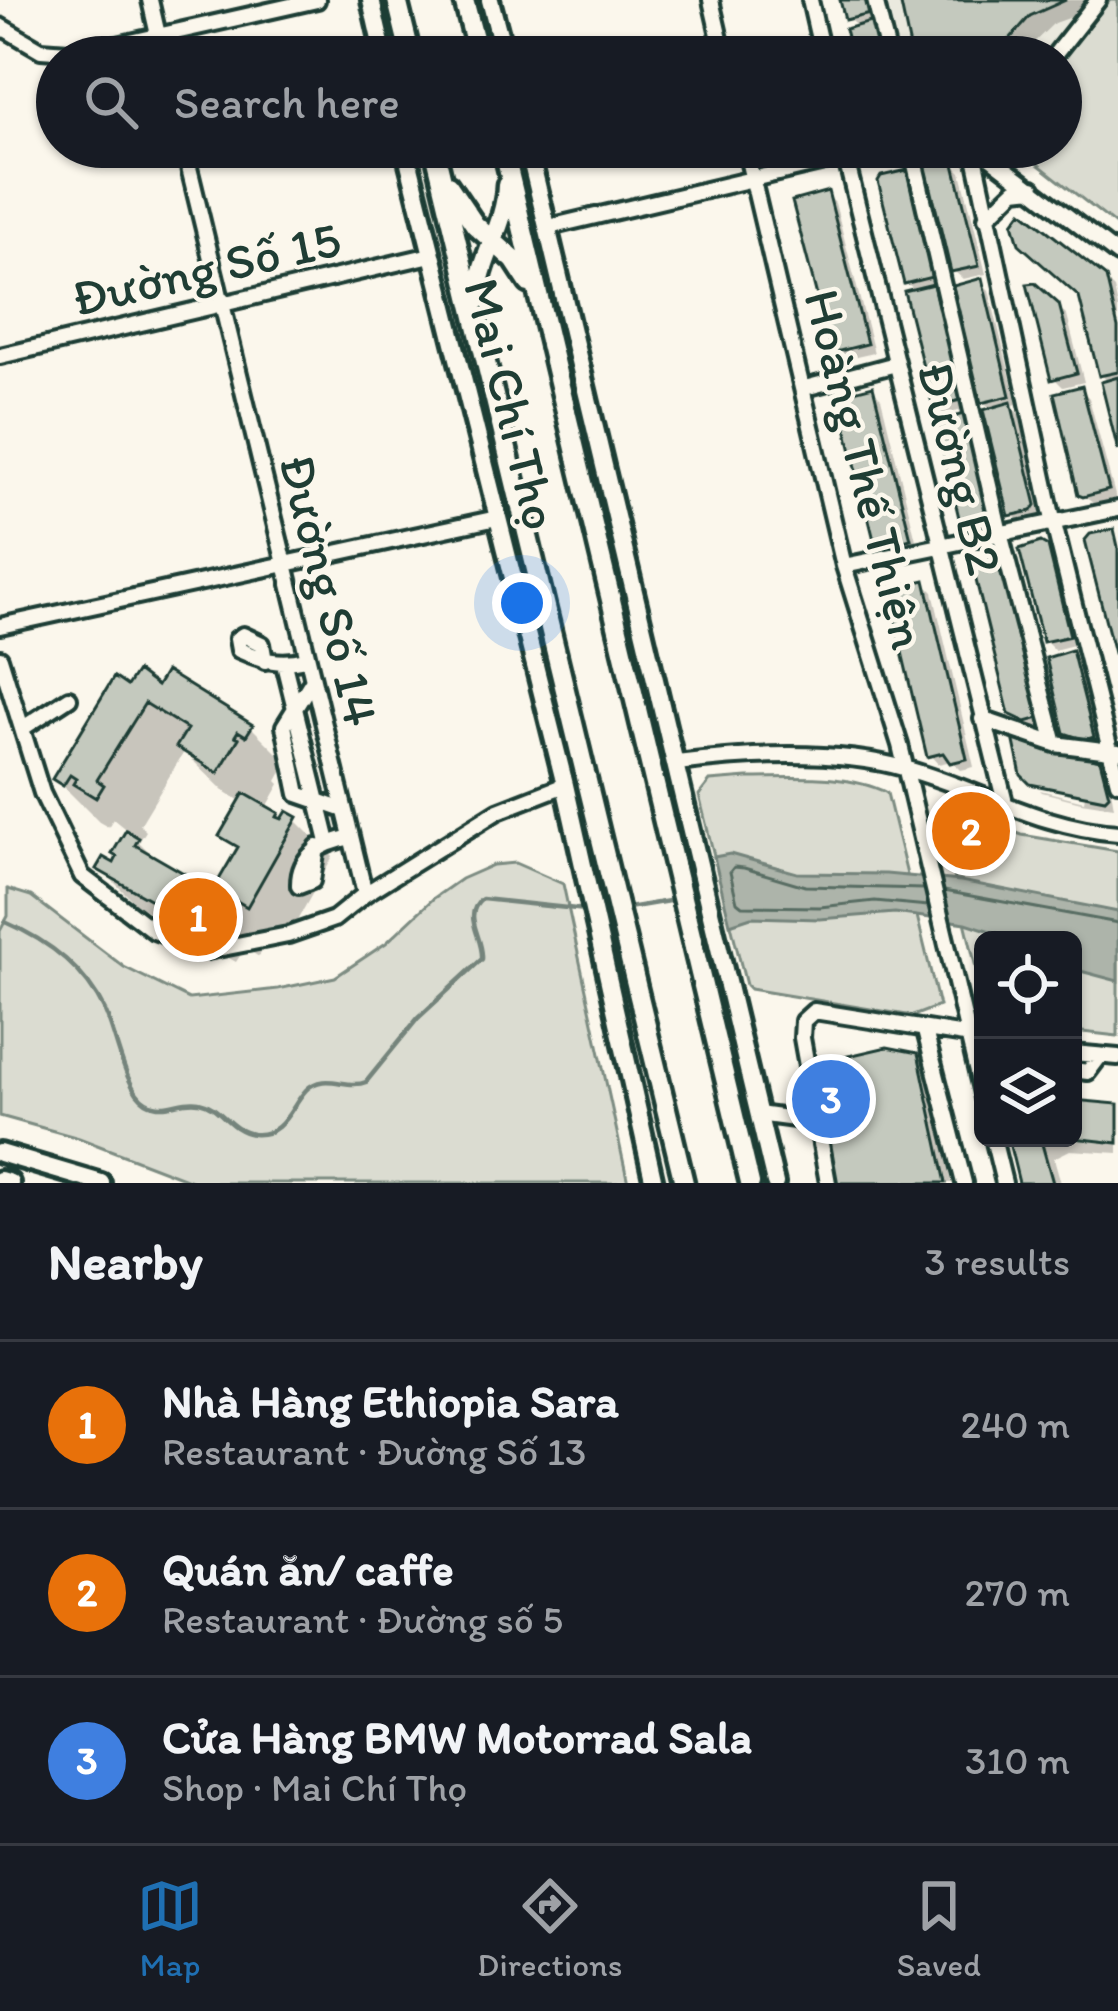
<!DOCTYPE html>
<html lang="en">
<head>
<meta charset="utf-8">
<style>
  body { margin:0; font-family:Itim,sans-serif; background:#20242c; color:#f1f3f6 }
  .controls { position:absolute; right:36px; bottom:36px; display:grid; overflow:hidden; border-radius:18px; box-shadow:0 3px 9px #0004 }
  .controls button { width:108px; height:108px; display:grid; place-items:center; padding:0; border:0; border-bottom:3px solid #363941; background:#171b24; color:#f1f3f6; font:60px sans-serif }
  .you { position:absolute; left:522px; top:603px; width:42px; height:42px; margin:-30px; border:9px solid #fff; border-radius:50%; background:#1a73e8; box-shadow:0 0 0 18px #1a73e833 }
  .badge { display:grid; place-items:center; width:78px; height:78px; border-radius:50%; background:#1f6fb2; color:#fff; font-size:39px; font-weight:700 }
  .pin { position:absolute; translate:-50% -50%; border:6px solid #fff; box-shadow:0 3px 12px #0006 }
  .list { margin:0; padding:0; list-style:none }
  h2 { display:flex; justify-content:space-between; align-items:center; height:156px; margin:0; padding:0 48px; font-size:51px }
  h2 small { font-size:39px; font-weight:400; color:#9ea1a6 }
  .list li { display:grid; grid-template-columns:78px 1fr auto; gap:36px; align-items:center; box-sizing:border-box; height:168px; padding:0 48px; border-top:3px solid #363941 }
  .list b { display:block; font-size:45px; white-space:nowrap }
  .list p { margin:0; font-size:39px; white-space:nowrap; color:#9ea1a6 }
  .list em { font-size:39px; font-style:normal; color:#9ea1a6 }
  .icon { flex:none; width:66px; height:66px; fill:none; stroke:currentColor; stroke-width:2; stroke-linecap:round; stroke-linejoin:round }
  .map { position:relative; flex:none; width:1118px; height:1183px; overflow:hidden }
  .search { position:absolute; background:#171b24; box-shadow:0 3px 9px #0004; left:36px; right:36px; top:36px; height:132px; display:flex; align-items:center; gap:30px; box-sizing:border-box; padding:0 42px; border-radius:66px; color:#9ea1a6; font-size:45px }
  .sheet { height:660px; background:#171b24 }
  nav { display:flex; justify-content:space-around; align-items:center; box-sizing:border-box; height:168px; border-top:3px solid #363941; background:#171b24; font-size:33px; color:#9ea1a6 }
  nav a { display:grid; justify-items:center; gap:6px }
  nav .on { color:#1f6fb2 }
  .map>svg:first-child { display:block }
</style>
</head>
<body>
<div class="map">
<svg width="1118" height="1183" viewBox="0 0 1118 1183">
  <rect width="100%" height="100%" fill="#fbf7ec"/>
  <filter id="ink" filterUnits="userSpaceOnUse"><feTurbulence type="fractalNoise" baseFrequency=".00833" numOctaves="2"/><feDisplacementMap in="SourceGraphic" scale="24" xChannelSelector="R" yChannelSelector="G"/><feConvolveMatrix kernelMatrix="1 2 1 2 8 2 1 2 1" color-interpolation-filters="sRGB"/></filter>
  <g filter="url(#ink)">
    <path fill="#eae9de" d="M 887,0 L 1110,0 L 1061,62 L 1061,57 L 900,57 Z"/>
    <path fill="#dbdcd1" stroke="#7d8c82" stroke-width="3" d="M 1110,0 L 1118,0 L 1118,227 L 1016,147 L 1061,147 L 1061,62 Z
      M 748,778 C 792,778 848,773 887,793 L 939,1006 L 913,1016 L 750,989 L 746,985 L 699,795 L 710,781 Z
      M 952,808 L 1022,835 L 1118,851 L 1118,1036 L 1073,1031 L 1073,940 L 983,940 L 983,997 L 941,821 L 945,809 Z
      M 515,863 L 563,884 L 628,1183 L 196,1183 L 79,1138 L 0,1116 L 0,931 L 8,916 L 8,889 L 31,896 L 124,967 L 189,999 L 278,989 L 335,977 L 386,943 L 434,898 L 461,879 L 493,865 Z"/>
    <path fill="#adb4aa" stroke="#74847b" stroke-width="3" d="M 730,854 L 797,873 L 886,874 L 961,881 L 1118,912 L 1118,981 L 1073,969 L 1073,940 L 1018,940 L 966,923 L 895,913 L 820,919 L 751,917 L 730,924 L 714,857 Z"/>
    <path fill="#0003" fill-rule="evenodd" d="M 844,0 L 880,0 L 887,26 L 855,57 L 858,28 L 848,18 Z
      M 901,0 L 1091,0 L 1079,14 L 1054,23 L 1019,57 L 915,57 Z
      M 952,163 L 961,172 L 986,274 L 963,279 L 954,271 Z
      M 906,173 L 915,182 L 939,285 L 932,287 L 940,296 L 968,408 L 944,415 L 935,406 L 916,291 L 907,283 Z
      M 827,195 L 835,203 L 874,353 L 843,360 L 834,352 Z
      M 1104,279 L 1114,289 L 1118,307 L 1118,438 L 1109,383 L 1102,375 Z
      M 981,282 L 989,290 L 1017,404 L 1010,406 L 1019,414 L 1043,515 L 1021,523 L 1012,514 L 992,410 L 984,402 Z
      M 1057,306 L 1067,316 L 1084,382 L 1063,387 L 1054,378 Z
      M 872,389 L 881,398 L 918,548 L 887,555 L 878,547 Z
      M 1081,390 L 1089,398 L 1116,499 L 1094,504 L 1080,493 Z
      M 963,418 L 971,426 L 998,527 L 976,532 L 963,521 Z
      M 1046,548 L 1056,558 L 1077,644 L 1054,650 L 1045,641 Z
      M 998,556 L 1047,726 L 1037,729 L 1011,712 Z
      M 924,583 L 933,592 L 974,767 L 961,770 L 952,761 L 938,764 L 930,755 Z
      M 1071,654 L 1080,662 L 1100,745 L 1076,741 L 1067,731 Z
      M 128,690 L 158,691 L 251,727 L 295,771 L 291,778 L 282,772 L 277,781 L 280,784 L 266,809 L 284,822 L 296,820 L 333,857 L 285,942 L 270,933 L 259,957 L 245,948 L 236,962 L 137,905 L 100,868 L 115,867 L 120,858 L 116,854 L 129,832 L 113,819 L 108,827 L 99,822 L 55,778 ZM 184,752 L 223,790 L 242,802 L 223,835 L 239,851 L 215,894 L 160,863 L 139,842 L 146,831 L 140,825 Z
      M 1099,762 L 1108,772 L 1114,807 L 1081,802 L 1042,792 L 1040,790 L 1084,801 L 1085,795 L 1031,781 Z
      M 917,1056 L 926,1065 L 952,1183 L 840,1183 L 819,1079 Z
      M 1073,1104 L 1118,1110 L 1118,1153 L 1070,1150 L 1054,1158 L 1061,1183 L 1022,1183 L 1011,1138 L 1073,1138 Z"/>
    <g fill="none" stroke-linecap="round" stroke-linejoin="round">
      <path stroke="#586d63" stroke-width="3" d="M 924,889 L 805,886 L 744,868 L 734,867 L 730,872 L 737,902 L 742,906 L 820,907 L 875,901 L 928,906
        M 944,891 L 1118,923"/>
      <path stroke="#74847b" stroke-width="4.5" d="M 622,909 L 675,900
        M 5,922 C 47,940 85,969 105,1011 C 116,1034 125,1090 146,1102 C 166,1113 180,1098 199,1102 C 221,1106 229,1131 253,1134 C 284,1137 290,1107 306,1090 C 324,1071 347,1090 366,1082 L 418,1018 L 482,959 C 484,937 461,916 482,899 L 586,910"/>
    </g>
    <path fill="#c4c9be" stroke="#1f3d34" stroke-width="3" d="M 840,0 L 872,0 L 875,13 L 845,20 Z
      M 900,0 L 1066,0 L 1030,16 L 1008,41 L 1000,57 L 912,57 Z
      M 874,21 L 883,57 L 852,57 L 845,29 Z
      M 947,157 L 953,160 L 979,266 L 951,272 L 925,163 Z
      M 907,170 L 932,277 L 904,284 L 878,181 L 881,176 Z
      M 828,191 L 867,344 L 832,353 L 792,201 Z
      M 1022,211 L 1106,277 L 1118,328 L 1118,372 L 1099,376 L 1079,297 L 1019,244 L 1013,223 Z
      M 982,278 L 1010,396 L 981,403 L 953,286 Z
      M 1035,283 L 1059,304 L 1077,373 L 1051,380 L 1027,284 Z
      M 933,284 L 961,400 L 933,407 L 904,291 Z
      M 1118,377 L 1118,451 L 1101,382 Z
      M 873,386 L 911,539 L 876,548 L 838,395 Z
      M 1082,386 L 1109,490 L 1083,497 L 1078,495 L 1054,393 Z
      M 1011,402 L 1036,505 L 1032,511 L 1009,516 L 983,410 Z
      M 964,414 L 991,518 L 965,525 L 960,522 L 936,421 Z
      M 1114,529 L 1118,547 L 1118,652 L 1114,653 L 1085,540 L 1090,534 Z
      M 1041,542 L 1048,546 L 1070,636 L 1043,642 L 1019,549 Z
      M 999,552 L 1040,718 L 1026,722 L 1009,714 L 972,564 L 976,558 Z
      M 925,580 L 967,759 L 950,763 L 943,753 L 927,757 L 887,589 Z
      M 1072,650 L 1094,737 L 1085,740 L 1064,733 L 1046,658 Z
      M 137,671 L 157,686 L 166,671 L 253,725 L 246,736 L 238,731 L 235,736 L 239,738 L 218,773 L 176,747 L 187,729 L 145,703 L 97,780 L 104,785 L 96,798 L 73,784 L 76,779 L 70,775 L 63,786 L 52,779 L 114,677 L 127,686 Z
      M 1013,737 L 1100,760 L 1109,795 L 1105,799 L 1030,784 L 1021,775 Z
      M 244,793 L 279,813 L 277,817 L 282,819 L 287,811 L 298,817 L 247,907 L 232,898 L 222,922 L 207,913 L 199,927 L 96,869 L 103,857 L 114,863 L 117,857 L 112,854 L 126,830 L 139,838 L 135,845 L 213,890 L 238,847 L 219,836 Z
      M 887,1047 L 918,1053 L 946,1183 L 837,1183 L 816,1078 L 822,1062 Z
      M 1073,1100 L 1118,1104 L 1118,1143 L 1073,1138 Z
      M 1008,1138 L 1055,1138 L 1042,1144 L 1053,1183 L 1019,1183 Z"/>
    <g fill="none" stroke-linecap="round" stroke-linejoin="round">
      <defs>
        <path id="minor" d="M 150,0 L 163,57
          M 711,0 L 724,57
          M 810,0 L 823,57
          M 875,0 L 889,57
          M 0,26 L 41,50 L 82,53 L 317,0
          M 1053,57 L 1098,0
          M 184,147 L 365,894
          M 745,147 L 844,566 L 900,745 L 983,1098
          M 843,147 L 1006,807
          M 911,147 L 1000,533 L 1055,744
          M 973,147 L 1053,520 L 1118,782
          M 977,147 L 1118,255
          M 986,218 L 1015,190 L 1033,188
          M 549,227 L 888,147
          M 0,356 L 431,255
          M 805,388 L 896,364
          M 844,566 L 1118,509
          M 0,626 L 497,518
          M 0,658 L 42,793 L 82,876 L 154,931 L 207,951 L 288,935 L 334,919 L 365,894 L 498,811 L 565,785
          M 265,661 L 262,644 L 243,635 L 237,639 L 239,650 C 264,661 280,665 306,659
          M 284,664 L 328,842
          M 312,681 L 284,726 L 298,794 L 344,810
          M 982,719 L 1055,744 L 1118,752
          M 23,728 L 69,698
          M 677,763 C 748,754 837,749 907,769 C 979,789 1041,828 1118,833
          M 317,847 L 312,881 L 299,886 C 298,854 323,843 351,837
          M 925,1031 L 964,1183
          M 1073,1053 L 1118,1057
          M 1073,1070 L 1088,1072 L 1100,1056
          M 758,1114 L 817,1122
          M 993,1138 L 1004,1183
          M 828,1183 L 802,1038 L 803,1021 L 814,1011 L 983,1038"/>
        <path id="major" d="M 371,0 L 384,57
          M 490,0 L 505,57
          M 405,147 L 565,785 L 654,1183
          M 528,147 L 775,1183
          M 0,1153 L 101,1183
          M 0,1180 L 10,1183"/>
        <path id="highway" d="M 397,0 L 411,57
          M 464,0 L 479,57
          M 434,147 L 684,1183
          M 503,147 L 750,1183
          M 448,185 L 475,225 L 514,260 L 529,283
          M 476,302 C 479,259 506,225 507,185"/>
      </defs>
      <use href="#minor" stroke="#1f3d34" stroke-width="22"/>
      <use href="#major" stroke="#1f3d34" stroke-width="26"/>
      <use href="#highway" stroke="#1f3d34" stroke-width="27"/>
      <use href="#minor" stroke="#fbf7ec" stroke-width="14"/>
      <use href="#major" stroke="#fbf7ec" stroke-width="16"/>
      <use href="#highway" stroke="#fbf7ec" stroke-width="18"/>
    </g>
  </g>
  <g text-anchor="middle" stroke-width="9" stroke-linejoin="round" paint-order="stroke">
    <g font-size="51" fill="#1f3d34" stroke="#fbf7ec">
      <text transform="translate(206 268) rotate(-13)" y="18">Đường Số 15</text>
      <text transform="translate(512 404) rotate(76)" y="18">Mai Chí Thọ</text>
      <text transform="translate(961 468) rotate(76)" y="18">Đường B2</text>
      <text transform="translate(866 469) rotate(76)" y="18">Hoàng Thế Thiện</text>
      <text transform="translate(330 590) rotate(76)" y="18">Đường Số 14</text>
    </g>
  </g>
</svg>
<div class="controls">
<button><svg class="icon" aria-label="locate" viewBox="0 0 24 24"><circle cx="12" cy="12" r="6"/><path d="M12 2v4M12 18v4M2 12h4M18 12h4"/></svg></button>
<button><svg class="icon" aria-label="layers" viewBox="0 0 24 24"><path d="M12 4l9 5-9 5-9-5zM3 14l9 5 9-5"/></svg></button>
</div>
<div class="you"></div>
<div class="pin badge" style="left:198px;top:917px;background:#e8710a">1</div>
<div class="pin badge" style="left:971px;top:831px;background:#e8710a">2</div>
<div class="pin badge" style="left:831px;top:1099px;background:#3f7fe0">3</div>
<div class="search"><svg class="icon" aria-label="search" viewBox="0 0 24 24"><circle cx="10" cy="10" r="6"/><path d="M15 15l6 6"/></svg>Search here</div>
</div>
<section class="sheet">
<h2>Nearby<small>3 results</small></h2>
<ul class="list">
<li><span class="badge" style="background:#e8710a">1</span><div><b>Nhà Hàng Ethiopia Sara</b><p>Restaurant · Đường Số 13</p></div><em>240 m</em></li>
<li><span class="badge" style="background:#e8710a">2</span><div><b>Quán ăn/ caffe</b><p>Restaurant · Đường số 5</p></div><em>270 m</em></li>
<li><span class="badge" style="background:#3f7fe0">3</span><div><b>Cửa Hàng BMW Motorrad Sala</b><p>Shop · Mai Chí Thọ</p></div><em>310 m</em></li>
</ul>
</section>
<nav>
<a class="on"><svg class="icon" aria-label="map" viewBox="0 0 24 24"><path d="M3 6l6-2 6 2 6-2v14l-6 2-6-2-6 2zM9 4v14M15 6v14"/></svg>Map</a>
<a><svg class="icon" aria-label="directions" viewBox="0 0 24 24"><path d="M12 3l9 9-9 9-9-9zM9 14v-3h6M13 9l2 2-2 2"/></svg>Directions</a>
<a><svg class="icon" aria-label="saved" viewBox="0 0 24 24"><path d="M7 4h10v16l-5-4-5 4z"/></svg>Saved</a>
</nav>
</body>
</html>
